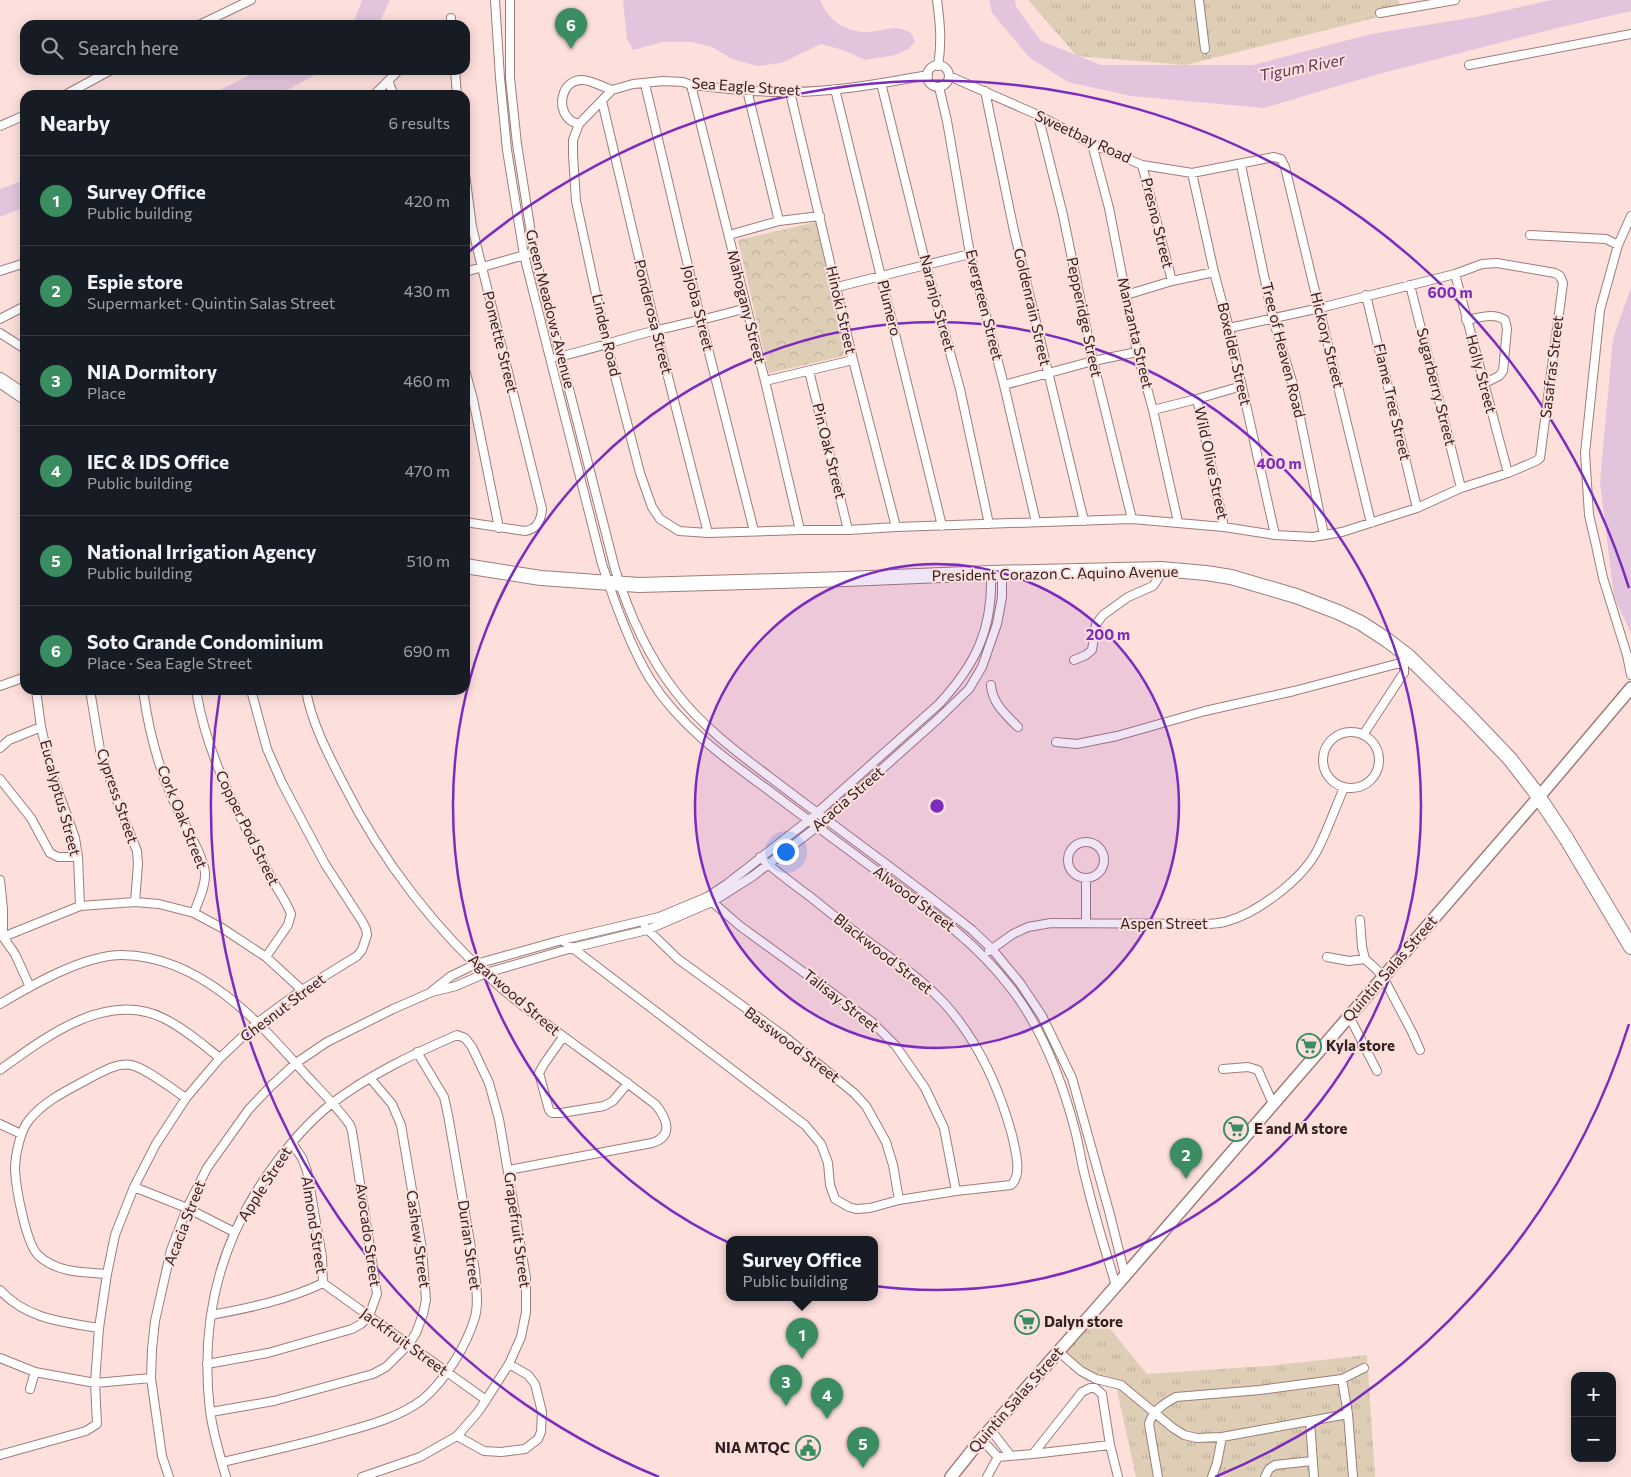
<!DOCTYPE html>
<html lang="en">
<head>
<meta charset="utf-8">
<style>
  body { margin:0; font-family:Commissioner,sans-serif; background:#242831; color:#f1f3f6 }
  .controls { position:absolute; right:15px; bottom:15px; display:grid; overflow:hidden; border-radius:10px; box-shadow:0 2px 12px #0003 }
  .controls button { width:45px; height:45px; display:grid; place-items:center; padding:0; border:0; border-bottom:1px solid #363941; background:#171b24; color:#f1f3f6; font:25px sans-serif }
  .you { position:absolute; left:785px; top:851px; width:18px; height:18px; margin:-12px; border:4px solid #fff; border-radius:50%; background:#1a73e8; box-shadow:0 0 0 8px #1a73e833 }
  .badge { display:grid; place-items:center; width:32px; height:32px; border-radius:50%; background:#398d60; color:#fff; font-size:16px; font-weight:700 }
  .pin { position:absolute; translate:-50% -41px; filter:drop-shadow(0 1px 2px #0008) }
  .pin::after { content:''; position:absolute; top:26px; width:18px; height:15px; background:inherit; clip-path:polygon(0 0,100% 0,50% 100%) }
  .popup { position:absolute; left:726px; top:1236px; width:152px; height:65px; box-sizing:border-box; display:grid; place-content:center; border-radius:10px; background:#171b24; filter:drop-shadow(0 1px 4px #0005); font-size:16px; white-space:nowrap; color:#9ea1a6 }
  .popup b { font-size:19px; color:#f1f3f6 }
  .popup::after { content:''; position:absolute; left:50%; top:100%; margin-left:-10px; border:10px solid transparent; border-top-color:#171b24 }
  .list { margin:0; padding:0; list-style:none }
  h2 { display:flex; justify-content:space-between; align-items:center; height:65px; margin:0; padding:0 20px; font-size:21px }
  h2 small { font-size:16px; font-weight:400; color:#9ea1a6 }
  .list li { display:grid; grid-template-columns:32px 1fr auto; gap:15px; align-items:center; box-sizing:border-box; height:90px; padding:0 20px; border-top:1px solid #363941 }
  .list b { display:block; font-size:19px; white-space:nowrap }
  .list p { margin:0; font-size:16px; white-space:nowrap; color:#9ea1a6 }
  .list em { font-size:16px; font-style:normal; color:#9ea1a6 }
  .icon { flex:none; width:28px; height:28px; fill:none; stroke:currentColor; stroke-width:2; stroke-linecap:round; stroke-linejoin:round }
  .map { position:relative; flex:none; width:1631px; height:1477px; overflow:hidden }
  .search { position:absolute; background:#171b24; box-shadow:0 2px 12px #0003; left:20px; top:20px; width:450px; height:55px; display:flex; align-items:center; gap:12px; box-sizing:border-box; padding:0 18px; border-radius:15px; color:#9ea1a6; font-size:19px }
  .panel { position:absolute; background:#171b24; box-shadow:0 2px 12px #0003; left:20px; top:90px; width:450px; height:605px; border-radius:15px }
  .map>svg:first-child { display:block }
</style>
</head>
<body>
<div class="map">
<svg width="1631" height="1477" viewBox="0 0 1631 1477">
  <defs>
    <pattern id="grass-tufts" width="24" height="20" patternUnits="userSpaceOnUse" patternTransform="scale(1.25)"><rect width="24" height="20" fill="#deceb6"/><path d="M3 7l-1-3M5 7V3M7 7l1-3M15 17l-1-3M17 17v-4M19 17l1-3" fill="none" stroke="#bfb19c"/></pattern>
    <pattern id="forest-crowns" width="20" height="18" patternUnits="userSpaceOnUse" patternTransform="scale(1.25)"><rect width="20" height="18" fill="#deceb6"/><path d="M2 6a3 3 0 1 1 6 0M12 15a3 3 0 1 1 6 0" fill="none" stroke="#bfb19c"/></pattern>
  </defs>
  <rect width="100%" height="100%" fill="#fddfdc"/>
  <path fill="url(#grass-tufts)" d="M 1028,0 L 1398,0 L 1403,11 L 1185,65 L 1077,56 Z
    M 1097,1313 L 1147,1374 L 1267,1366 L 1367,1355 L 1375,1477 L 1136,1477 L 1115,1381 C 1087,1388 1079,1376 1059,1358 Z"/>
  <path fill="url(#forest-crowns)" d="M 816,222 L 848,355 L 769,373 L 738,240 Z"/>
  <path fill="#e3c4dd" d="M 362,0 L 390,0 L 378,25 L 350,25 L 353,24 Z
    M 626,0 L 820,0 C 829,23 852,36 877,31 C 892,28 897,26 911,33 L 915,42 L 908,49 L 895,55 L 865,60 L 843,50 L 821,44 L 781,63 L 758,66 L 732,59 L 712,47 L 691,42 L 663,42 L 633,50 L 627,39 L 623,1 Z
    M 989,0 L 1015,0 L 1016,7 L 1041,41 L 1101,65 L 1253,65 L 1371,34 L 1476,17 L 1552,0 L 1631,0 L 1631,11 L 1557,28 L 1375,75 L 1264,108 L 1131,96 L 1068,82 L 1030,58 L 992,13 Z
    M 260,70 L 324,70 L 278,95 L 210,95 Z
    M 25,180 L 25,207 L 0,217 L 0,189 Z
    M 1631,287 L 1631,633 L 1614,597 L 1600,482 L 1613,339 Z"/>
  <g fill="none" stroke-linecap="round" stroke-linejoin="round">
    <defs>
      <path id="street" d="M 495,0 L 500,78 L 507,150 L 524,255 L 602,564 C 614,601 630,646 650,679 C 679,725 724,758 767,789 C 809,821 852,852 893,883 C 937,915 977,944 1010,987 C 1043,1029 1063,1083 1076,1134 C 1080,1151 1082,1167 1087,1184 C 1095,1218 1106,1252 1116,1286
        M 510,0 L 510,78 L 517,144 L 534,252 L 615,569 C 628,611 648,656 675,691 C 703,728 742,756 779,784 C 843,833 909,879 972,930 L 992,949 L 1020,983 L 1042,1016 L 1072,1078 L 1109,1211 L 1125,1275
        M 937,0 C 940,22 942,43 938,66
        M 1199,0 L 1205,49
        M 1380,13 L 1455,0
        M 199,25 L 251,0
        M 451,25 L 451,18
        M 1469,65 L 1631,34
        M927 76a11 11 0 1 1 22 0a11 11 0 1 1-22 0Z
        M 455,70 L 457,95
        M 928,75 C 883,83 837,92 791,92 C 758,93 724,88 691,85 L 683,82 L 663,81 L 633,84 L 612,90 L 579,124 L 573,140 L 573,155 L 576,201 L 607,345 L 640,473 L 652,507 L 660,519 L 679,531 L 708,533 L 800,530 L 848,530 L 896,527 L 1132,519 L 1224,527 L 1275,535 L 1313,537 L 1342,532 L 1417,508 L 1461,488 L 1508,473 L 1536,461 L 1540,458 L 1563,283 L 1560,276 L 1555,273 L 1497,263 L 1482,264 L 1455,274 L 1320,308 L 1229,328
        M 949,76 L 1038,115 L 1092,144 L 1142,165 L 1192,173 L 1274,157 L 1281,159 L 1285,167 L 1371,523
        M 388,81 L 394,95
        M 881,83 L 926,265 L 960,389 L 989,524
        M 645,84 L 701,321 L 754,531
        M 691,85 L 765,381 L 800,530
        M 939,87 L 947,121 L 970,254 L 1004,385 L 1036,522
        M 835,89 L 942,526
        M 747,90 L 779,221
        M 985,91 L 1014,231 L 1084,521
        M 790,92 L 853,360 L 896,527
        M 65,95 L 111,70
        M 374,95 L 399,70
        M 602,101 L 656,330 L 708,533
        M 1038,115 L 1063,215 L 1093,361 L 1132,519
        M 579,124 C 576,123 571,122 569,119 C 556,107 562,80 582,80 C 592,80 602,87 612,90
        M 0,126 L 25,115
        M 1092,144 L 1109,208 L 1137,352 L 1153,410 L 1178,522
        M 1142,165 L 1172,281
        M 1241,165 L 1273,319 L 1294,388 L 1324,535
        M 1192,173 L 1214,272 L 1229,328 L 1275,535
        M 465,174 L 472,227 L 542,509 C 541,521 537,529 525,531 L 465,522
        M 1631,216 L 1618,245 L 1600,310 L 1585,453 L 1589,515 L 1596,545 L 1603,578 L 1627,655 L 1631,675
        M 729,235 L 779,221 L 820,216
        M 1530,235 L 1606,239 L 1618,245
        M 0,271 L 25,263
        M 465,272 L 528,254
        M 1455,274 L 1508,473
        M 1410,285 L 1461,488
        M 837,287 L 970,254
        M 1126,295 L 1172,281 L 1214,272
        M 1366,295 L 1417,508
        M 0,319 L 25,306
        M 1466,320 C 1479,318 1493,312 1505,320 L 1507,329 L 1503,371 L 1499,376 L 1483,384
        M 0,333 L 25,349
        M 557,357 C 591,350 623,338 657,330 C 687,323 716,317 746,308
        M 465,370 L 473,399 L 499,528
        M 809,371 L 848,530
        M 765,381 L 853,360
        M 1004,385 L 1093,361 L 1137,352
        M 1197,399 L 1224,527
        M 1153,410 L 1197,399 L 1242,386
        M 1074,660 L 1086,655 L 1092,650 L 1096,624 L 1103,615 L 1128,597 L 1153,586 L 1159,577 L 1161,569
        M 991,685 C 992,703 1006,715 1018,727
        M 0,686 L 25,677
        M 36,690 L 41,727 L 52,774 L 75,838 L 78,857 L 80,906
        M 90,690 L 100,750 L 120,809 L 137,851 L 138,864 L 135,902
        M 143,690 C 148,727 158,766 173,800 C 181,818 204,856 205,873 C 206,886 198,901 194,913
        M 196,690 C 207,758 239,814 269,874 C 276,888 286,900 291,914 L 288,925 L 266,957
        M 306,690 C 311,722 329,756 344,785 C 382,861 437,932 501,988 C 551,1030 605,1065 656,1105 C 667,1119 674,1136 652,1143 L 508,1170
        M1323 760a28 28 0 1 1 56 0a28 28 0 1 1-56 0Z
        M 1363,735 L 1401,677 L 1404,673 L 1404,662
        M 1056,742 L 1077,744 L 1117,736 L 1205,711 L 1294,691 L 1404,662 L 1408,656
        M 0,748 L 9,740 L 41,727
        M 0,779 L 31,818 L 50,853 L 58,857 L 78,857
        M1068 860a18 18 0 1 1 36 0a18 18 0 1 1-36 0Z
        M 1086,878 L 1086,923
        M 0,880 L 3,909 L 3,937 L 15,954 L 30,987
        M 710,900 L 740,926 L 872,1022 L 896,1046 L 925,1088 L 944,1128 L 956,1191
        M 1360,920 L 1362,947 L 1365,959
        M 645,927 L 678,959 L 784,1036 L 854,1093 L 866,1106 L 886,1142 L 893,1165 L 899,1200
        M 3,937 L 80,906 L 135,902 L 159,904 L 194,913 L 222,928 L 266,957 L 302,990
        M 562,940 L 805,1125 L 821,1144 L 828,1163 L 830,1185 L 835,1199 L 849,1207 L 856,1209 L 870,1208 L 899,1200 L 956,1191 L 1011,1185 C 1023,1175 1015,1149 1012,1135 C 999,1087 978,1041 945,1004 C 921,978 891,958 862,937 C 843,924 826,909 808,895 C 792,883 775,871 760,857
        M 989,951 L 1013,934 L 1028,927 L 1051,923 L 1206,924 C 1212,924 1219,923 1225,922 C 1258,913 1303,879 1318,849 C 1328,829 1335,808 1344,788
        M 1327,957 L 1349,961 L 1365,959 L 1376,969 L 1383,977 L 1412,1032 L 1420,1050
        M 432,991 L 451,976 L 476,964 L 562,940 L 659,917 L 707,897 L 727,884 L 809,820 L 939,704 C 976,664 993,629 991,573
        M 0,1004 C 32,985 84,955 122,955 C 201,956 259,1022 307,1076 C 322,1092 338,1108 350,1125 L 352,1131 L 377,1294 L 369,1316 L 361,1324 L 352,1329 L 268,1353 L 207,1364
        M 1349,1016 L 1377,1071
        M 563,1037 L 544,1064 L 539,1073 L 549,1110 L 552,1113 L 561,1113 L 604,1106 L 613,1101 L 628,1083
        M 1223,1069 L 1248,1067 L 1258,1070 L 1273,1104
        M 0,1070 C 44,1038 106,990 163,1018 C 184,1028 202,1044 220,1058
        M 0,1124 L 21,1134
        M 134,1187 L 187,1208 L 234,1232
        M 107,1274 C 83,1272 58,1273 39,1256 C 26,1245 16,1188 15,1170 C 15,1156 20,1131 29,1120 C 44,1101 68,1090 88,1079 C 100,1073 117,1062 131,1065 C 146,1068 172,1089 186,1098
        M 323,1283 L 486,1400
        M 0,1290 C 26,1319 63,1322 99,1328
        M 211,1315 C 249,1308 288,1300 323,1283 L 322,1257 L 307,1171 L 302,1158 L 292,1143
        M 1059,1352 L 1081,1371 L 1096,1379 L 1121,1385 L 1173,1428 L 1184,1435 L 1197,1438 L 1222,1437 L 1348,1414
        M 0,1358 L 35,1372 L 95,1383 L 151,1378
        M 1342,1379 L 1348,1414 L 1353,1477
        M 30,1389 L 35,1372
        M 211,1412 L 274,1401 L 373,1374 L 386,1367 L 408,1345 L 416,1333 L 423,1314 L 426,1300 L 422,1249 L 401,1125 L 392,1104 L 370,1078
        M 1310,1421 L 1314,1477
        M 990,1429 L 1010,1455
        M 457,1436 L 484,1451 L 501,1452 L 525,1449 L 538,1439 L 541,1432 L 542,1412 L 535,1384 L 528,1375 L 509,1364
        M 981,1439 L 998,1457
        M 1033,1454 L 1110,1445 L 1118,1477
        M 0,1455 L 86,1431 L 97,1424 L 95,1383 L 99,1328 L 107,1274 L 115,1235 L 134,1187 L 156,1144 L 186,1098 L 220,1058 L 257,1023 L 302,990 L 357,956 L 362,950 L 367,935 L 366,929 L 362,921 L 325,864 L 282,783 L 267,749 L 251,690
        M 222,1462 C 261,1453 299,1445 337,1434 C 366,1426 398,1418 422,1400 C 445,1381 467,1345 475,1317 C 479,1303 476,1286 475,1271 L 448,1115 L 444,1097 L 417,1052
        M 169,1477 L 162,1456 L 151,1378 L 152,1349 L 155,1321 L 171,1250 L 187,1208 L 207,1168 L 249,1109 L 271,1086 L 296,1063 L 327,1042 L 393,1009 L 432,992 L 456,986 L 486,973 L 572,948 L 647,930 L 712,902 L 753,876 L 818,826 L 938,719 L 969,689 L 982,667 L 997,624 L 1002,597 L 1002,573
        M 226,1477 C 220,1456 213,1433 210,1411 C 200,1325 218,1245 268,1174 C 286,1148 306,1124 331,1104 C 369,1075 413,1054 457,1035 L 465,1038 L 472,1047 L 489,1083 L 499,1119 L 526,1278 L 526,1312 L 521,1337 L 509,1364 L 486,1400 L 478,1412 L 457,1436 L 420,1457 L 362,1477
        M 987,1477 L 998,1457 L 1033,1454 L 1082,1392 L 1090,1388 L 1095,1388 L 1102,1394 L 1110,1445
        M 1158,1477 L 1149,1424 C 1152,1411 1165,1403 1176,1397 L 1260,1390 L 1342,1379 L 1364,1368
        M 1212,1477 L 1217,1463 L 1222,1437
        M 1265,1477 L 1269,1469 L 1275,1465 L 1312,1461"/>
      <path id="secondary" d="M 951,1477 L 978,1443 L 1116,1286 L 1538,798 L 1631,688"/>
      <path id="highway" d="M 0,380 L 25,397
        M 465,566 L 541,578 L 639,585 L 846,579 L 991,573 L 1161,569 L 1206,573 L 1231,577 L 1296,596 L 1338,612 L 1361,623 L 1387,640 L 1408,656 L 1468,715 L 1510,759 L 1534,790 L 1566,838 L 1631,947"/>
    </defs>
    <use href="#street" stroke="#9e7d79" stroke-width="10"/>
    <use href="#secondary" stroke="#9e7d79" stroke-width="14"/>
    <use href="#highway" stroke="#9e7d79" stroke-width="16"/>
    <use href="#street" stroke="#fff" stroke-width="8"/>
    <use href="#secondary" stroke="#fff" stroke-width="11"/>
    <use href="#highway" stroke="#fff" stroke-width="14"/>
  </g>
  <circle cx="937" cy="806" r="242" fill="#7b2cbf" fill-opacity=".12"/>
  <g fill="none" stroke="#7b2cbf" stroke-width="2.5">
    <circle cx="937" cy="806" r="242"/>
    <circle cx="937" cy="806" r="484"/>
    <path d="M1629 1024A726 726 0 0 1 1215 1477M659 1477A726 726 0 0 1 220 692M466 254A726 726 0 0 1 1629 588"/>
  </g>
  <defs>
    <symbol id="supermarket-ring" viewBox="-11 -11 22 22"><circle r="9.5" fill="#fddfdc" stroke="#398d60" stroke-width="1.5"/><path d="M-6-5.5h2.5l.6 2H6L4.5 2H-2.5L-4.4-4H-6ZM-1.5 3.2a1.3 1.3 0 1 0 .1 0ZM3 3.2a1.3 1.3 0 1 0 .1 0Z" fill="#398d60"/></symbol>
    <symbol id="civic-ring" viewBox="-11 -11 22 22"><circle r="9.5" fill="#fddfdc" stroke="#398d60" stroke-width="1.5"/><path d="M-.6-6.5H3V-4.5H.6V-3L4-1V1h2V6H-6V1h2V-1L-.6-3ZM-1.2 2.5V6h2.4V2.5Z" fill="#398d60"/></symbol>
  </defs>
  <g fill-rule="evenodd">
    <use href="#supermarket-ring" x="1295" y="1032" width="28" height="28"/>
    <use href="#supermarket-ring" x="1222" y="1115" width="28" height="28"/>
    <use href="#supermarket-ring" x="1013" y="1308" width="28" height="28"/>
    <use href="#civic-ring" x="794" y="1434" width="28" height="28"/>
  </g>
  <g text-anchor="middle" stroke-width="4" stroke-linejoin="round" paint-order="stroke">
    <g font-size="15" fill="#302321" stroke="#fddfdc">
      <text transform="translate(746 87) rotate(4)" y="5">Sea Eagle Street</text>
      <text transform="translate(1083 137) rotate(25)" y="5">Sweetbay Road</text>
      <text transform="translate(1157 223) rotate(76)" y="5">Presno Street</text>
      <text transform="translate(937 303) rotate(75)" y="5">Naranjo Street</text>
      <text transform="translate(984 305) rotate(76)" y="5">Evergreen Street</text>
      <text transform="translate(746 307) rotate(76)" y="5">Mahogany Street</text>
      <text transform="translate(1032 307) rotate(77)" y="5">Goldenrain Street</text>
      <text transform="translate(698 308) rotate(76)" y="5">Jojoba Street</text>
      <text transform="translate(889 308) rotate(76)" y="5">Plumero</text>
      <text transform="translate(550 309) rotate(76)" y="5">Green Meadows Avenue</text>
      <text transform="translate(841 310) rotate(77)" y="5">Hinoki Street</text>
      <text transform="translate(653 317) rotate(76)" y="5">Ponderosa Street</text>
      <text transform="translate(1084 317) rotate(78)" y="5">Pepperidge Street</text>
      <text transform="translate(1135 333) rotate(77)" y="5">Manzanta Street</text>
      <text transform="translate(606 335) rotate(77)" y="5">Linden Road</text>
      <text transform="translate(1327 340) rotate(76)" y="5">Hickory Street</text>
      <text transform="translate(500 342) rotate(76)" y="5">Pomette Street</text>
      <text transform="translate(1283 350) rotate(76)" y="5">Tree of Heaven Road</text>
      <text transform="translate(1234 354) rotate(77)" y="5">Boxelder Street</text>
      <text transform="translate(1552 367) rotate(-83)" y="5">Sasafras Street</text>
      <text transform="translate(1481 374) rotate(75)" y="5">Holly Street</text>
      <text transform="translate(1436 387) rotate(76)" y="5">Sugarberry Street</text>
      <text transform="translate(1392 402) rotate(77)" y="5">Flame Tree Street</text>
      <text transform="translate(829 451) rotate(76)" y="5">Pin Oak Street</text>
      <text transform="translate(1211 463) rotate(78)" y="5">Wild Olive Street</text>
      <text transform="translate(1055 574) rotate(-1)" y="5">President Corazon C. Aquino Avenue</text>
      <text transform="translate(117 796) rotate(71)" y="5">Cypress Street</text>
      <text transform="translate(60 798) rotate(75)" y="5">Eucalyptus Street</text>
      <text transform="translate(848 799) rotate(-41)" y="5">Acacia Street</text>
      <text transform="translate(182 817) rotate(68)" y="5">Cork Oak Street</text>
      <text transform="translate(247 828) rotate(64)" y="5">Copper Pod Street</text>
      <text transform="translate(914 899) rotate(37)" y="5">Alwood Street</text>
      <text x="1164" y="929">Aspen Street</text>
      <text transform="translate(883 954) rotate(38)" y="5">Blackwood Street</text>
      <text transform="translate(1390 969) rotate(-49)" y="5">Quintin Salas Street</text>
      <text transform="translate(514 995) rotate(41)" y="5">Agarwood Street</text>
      <text transform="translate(841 1001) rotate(38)" y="5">Talisay Street</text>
      <text transform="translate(283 1008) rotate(-37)" y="5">Chesnut Street</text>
      <text transform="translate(792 1045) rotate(37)" y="5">Basswood Street</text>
      <text transform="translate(265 1184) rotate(-57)" y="5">Apple Street</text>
      <text transform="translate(185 1223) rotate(-69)" y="5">Acacia Street</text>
      <text transform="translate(314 1225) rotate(81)" y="5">Almond Street</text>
      <text transform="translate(517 1230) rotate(82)" y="5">Grapefruit Street</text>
      <text transform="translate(368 1235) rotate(82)" y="5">Avocado Street</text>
      <text transform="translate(418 1239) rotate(82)" y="5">Cashew Street</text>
      <text transform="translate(469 1245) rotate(82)" y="5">Durian Street</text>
      <text transform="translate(404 1342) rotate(36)" y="5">Jackfruit Street</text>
      <text transform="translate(1016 1400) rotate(-49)" y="5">Quintin Salas Street</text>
    </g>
    <g font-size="15" font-weight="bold" fill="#302321" stroke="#fddfdc" text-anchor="start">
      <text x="1326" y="1051">Kyla store</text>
      <text x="1254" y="1134">E and M store</text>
      <text x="1044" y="1327">Dalyn store</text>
      <text x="790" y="1453" text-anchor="end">NIA MTQC</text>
    </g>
    <g font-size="16" font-style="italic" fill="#62385b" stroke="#fddfdc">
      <text transform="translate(1302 67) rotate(-11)" y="6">Tigum River</text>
    </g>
  </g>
  <circle cx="937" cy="806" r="8" fill="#7b2cbf" stroke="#fddfdc" stroke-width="2.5"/>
  <g font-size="15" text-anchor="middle" font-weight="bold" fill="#7b2cbf" stroke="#fddfdc" stroke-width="4" stroke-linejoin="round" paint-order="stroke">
    <text x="1450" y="298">600 m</text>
    <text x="1279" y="469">400 m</text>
    <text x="1108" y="640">200 m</text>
  </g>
</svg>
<div class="controls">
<button>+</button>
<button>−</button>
</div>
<div class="you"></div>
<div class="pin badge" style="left:802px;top:1359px">1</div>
<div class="popup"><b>Survey Office</b>Public building</div>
<div class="pin badge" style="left:1186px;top:1179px">2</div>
<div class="pin badge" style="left:786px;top:1406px">3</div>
<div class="pin badge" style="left:827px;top:1419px">4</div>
<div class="pin badge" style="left:863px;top:1468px">5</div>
<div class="pin badge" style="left:571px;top:49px">6</div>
<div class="search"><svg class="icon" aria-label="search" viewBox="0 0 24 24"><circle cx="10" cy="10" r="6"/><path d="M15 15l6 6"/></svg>Search here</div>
<section class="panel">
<h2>Nearby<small>6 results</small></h2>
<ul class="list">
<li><span class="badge">1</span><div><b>Survey Office</b><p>Public building</p></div><em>420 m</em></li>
<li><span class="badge">2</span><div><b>Espie store</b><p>Supermarket · Quintin Salas Street</p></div><em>430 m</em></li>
<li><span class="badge">3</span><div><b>NIA Dormitory</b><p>Place</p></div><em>460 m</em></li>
<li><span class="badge">4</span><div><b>IEC &amp; IDS Office</b><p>Public building</p></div><em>470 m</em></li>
<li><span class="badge">5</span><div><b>National Irrigation Agency</b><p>Public building</p></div><em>510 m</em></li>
<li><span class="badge">6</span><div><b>Soto Grande Condominium</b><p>Place · Sea Eagle Street</p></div><em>690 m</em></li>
</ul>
</section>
</div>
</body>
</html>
